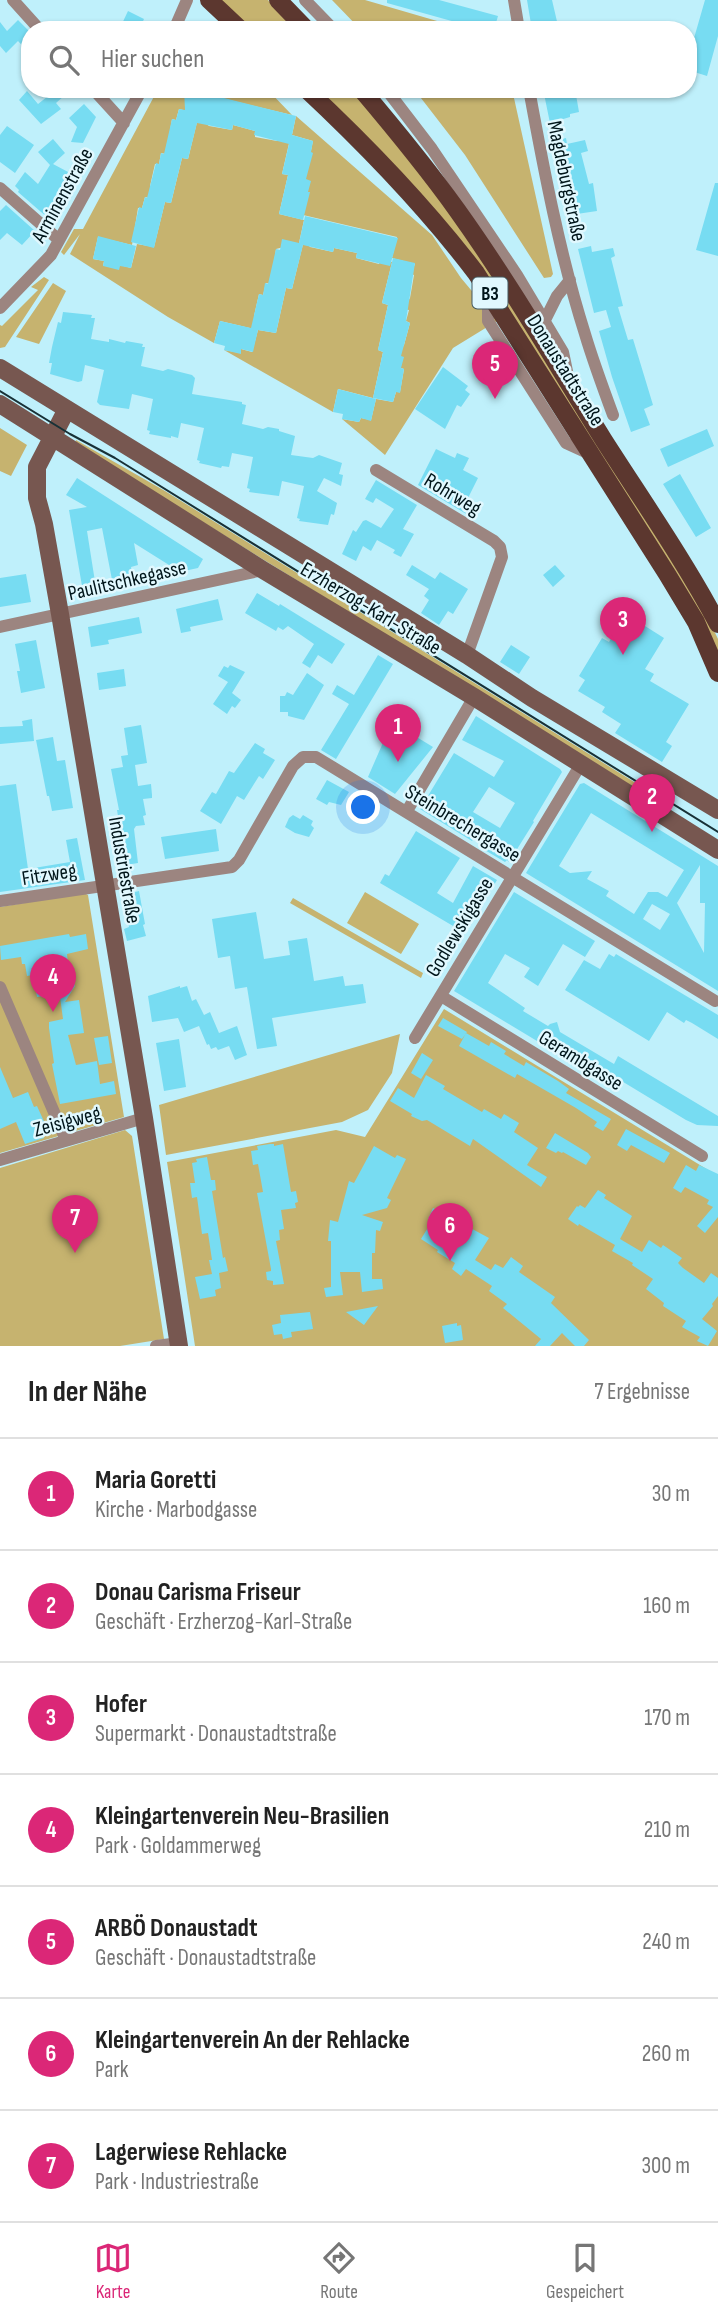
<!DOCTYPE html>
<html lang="de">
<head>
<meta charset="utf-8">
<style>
  body { margin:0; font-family:"Sofia Sans Condensed",sans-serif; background:#f2f2f2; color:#222 }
  .you { position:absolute; left:364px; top:808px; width:24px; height:24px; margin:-18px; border:5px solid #fff; border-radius:50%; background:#1a73e8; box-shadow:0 0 0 10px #1a73e833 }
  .badge { display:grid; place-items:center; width:46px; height:46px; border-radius:50%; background:#db2777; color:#fff; font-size:23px; font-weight:700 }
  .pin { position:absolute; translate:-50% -58px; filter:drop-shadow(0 2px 4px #0008) }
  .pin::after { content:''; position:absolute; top:37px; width:24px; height:21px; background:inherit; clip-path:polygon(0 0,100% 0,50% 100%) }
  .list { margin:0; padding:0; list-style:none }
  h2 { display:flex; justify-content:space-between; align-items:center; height:91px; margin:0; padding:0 28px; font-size:30px }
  h2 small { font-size:23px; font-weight:400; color:#767676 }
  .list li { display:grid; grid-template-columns:46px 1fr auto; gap:21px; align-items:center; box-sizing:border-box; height:112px; padding:0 28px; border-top:2px solid #e0e0e0 }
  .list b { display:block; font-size:26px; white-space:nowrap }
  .list p { margin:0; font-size:23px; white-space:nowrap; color:#767676 }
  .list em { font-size:23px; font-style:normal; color:#767676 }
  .icon { flex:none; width:38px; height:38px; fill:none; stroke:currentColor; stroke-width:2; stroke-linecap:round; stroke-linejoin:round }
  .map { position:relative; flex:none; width:718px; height:1346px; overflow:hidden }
  .search { position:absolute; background:#fff; box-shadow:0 2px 5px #0004; left:21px; right:21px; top:21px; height:77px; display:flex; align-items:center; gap:18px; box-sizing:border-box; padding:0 24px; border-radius:28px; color:#767676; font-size:26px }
  .sheet { height:875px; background:#fff }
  nav { display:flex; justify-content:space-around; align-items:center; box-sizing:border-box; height:98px; border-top:2px solid #e0e0e0; background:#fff; font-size:19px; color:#767676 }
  nav a { display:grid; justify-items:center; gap:4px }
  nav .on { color:#db2777 }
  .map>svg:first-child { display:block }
</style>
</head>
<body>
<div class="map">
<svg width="718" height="1346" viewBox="0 0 718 1346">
  <rect width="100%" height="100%" fill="#bff0fb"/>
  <path fill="#c6b36f" d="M 222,0 L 268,0 L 297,30 L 252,30 L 220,1 Z
    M 332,0 L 365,0 L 468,30 L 361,30 Z
    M 158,89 L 184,89 L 184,96 L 203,99 L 199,114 L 179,109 L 176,120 L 172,119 L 166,154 L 161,153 L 159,164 L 155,164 L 150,186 L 150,198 L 145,197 L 142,208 L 138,208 L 132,245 L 98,237 L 93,259 L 104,261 L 103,266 L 120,265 L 131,268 L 137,244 L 154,247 L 165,202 L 171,203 L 182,158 L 188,159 L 198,118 L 209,126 L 232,130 L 233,125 L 255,131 L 255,137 L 277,141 L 290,139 L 282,174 L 288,175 L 279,214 L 304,220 L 299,243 L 276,249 L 271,284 L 266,283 L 263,295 L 259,294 L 254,316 L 258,318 L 254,329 L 220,321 L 214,343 L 168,317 L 70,254 L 80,234 L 64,255 L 61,252 L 74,229 L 83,229 Z
    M 205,89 L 267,89 L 292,115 L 204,94 Z
    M 314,89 L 351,89 L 402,149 L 455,219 L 494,277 L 707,616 L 718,639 L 718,657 L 517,327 Z
    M 414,89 L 512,89 L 553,274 L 551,277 L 544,278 L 465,155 Z
    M 296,116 L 432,235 L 461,278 L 497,321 L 453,348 L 385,455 L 342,419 L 359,422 L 361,418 L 371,420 L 376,399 L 393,402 L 396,392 L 400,392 L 404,369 L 401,368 L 398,355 L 404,345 L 410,323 L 406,321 L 409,310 L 403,309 L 410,298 L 414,275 L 411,274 L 415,264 L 392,258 L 397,237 L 303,215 L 308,192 L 305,179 L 313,141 L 292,135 Z
    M 304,240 L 310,247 L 333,252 L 334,248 L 357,253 L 356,258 L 379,264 L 381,259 L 392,262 L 382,303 L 388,305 L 378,350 L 383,352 L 373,398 L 338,389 L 333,412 L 224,350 L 241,353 L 241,349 L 252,352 L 258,330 L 276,333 L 286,288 L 292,289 Z
    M 44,277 L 49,280 L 5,347 L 0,348 L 0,325 L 2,326 L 38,290 L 31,287 Z
    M 53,283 L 66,291 L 39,344 L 16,337 Z
    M 0,428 L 27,445 L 11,476 L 0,471 Z
    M 76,440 L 165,491 L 660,798 L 657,803 L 75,443 Z
    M 365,892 L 419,924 L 401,954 L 347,923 Z
    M 84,893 L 88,895 L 124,1117 L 0,1153 L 0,907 Z
    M 293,898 L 423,973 L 421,978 L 290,903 Z
    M 444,1009 L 718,1176 L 718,1346 L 195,1346 L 167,1162 L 336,1130 L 365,1137 Z
    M 400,1034 L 392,1073 L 368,1110 L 342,1122 L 166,1155 L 159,1105 Z
    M 125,1130 L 132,1136 L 164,1339 L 120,1346 L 0,1346 L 0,1168 Z"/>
  <path fill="#77dcf2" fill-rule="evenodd" d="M 387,0 L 439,0 L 498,16 L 494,30 L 484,30 L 387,3 Z
    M 527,0 L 552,0 L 559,30 L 532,30 Z
    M 705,0 L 718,0 L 718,36 L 707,76 L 688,70 L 688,59 Z
    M 128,11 L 144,19 L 139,30 L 119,30 Z
    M 18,20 L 30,32 L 30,54 L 18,41 L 6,53 L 0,46 L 0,22 L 7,31 Z
    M 57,89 L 60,89 L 65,95 L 56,103 L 61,109 L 41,124 L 19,100 L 27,91 L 38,104 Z
    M 184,89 L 205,89 L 204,93 L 296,116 L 292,135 L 313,141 L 311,152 L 313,153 L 306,179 L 311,181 L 308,192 L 310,192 L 303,220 L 279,214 L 288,175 L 282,174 L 289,144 L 254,135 L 255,131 L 233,125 L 232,130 L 197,123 L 188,159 L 182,158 L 171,203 L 165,202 L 154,248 L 131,242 L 139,207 L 142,208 L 145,197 L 147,198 L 156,163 L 159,164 L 161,153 L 164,154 L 172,119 L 176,120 L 179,109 L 185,110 Z
    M 543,89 L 575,89 L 579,112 L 570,114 L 570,117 L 550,123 Z
    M 84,104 L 96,117 L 83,143 L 71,142 L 77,127 L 69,118 Z
    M 7,126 L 34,145 L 15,173 L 0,162 L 0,135 Z
    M 566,138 L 567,144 L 585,140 L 588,151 L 581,153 L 589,184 L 593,183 L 597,211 L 570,215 L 553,141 Z
    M 53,139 L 65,153 L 53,164 L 70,173 L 53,200 L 57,203 L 51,208 L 55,211 L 48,218 L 18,192 L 19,190 L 15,186 L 25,172 L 38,184 L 50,165 L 38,152 Z
    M 715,183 L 718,183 L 718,256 L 696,250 Z
    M 6,205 L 35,231 L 22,245 L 7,233 L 0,240 L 0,211 Z
    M 305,216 L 398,238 L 390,266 L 356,258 L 357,253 L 334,248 L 333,252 L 303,245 L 292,289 L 286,288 L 276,333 L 258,330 L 253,352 L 241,349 L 241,354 L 224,350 L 225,346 L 214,343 L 220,321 L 251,328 L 259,294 L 263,295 L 265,283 L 268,284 L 276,249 L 280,250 L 282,239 L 299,243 Z
    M 98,236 L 136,246 L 131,268 L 120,266 L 119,270 L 103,266 L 104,261 L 93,259 Z
    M 591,246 L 592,252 L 613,248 L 615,256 L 611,258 L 623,306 L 618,307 L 628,340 L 633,339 L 653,405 L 644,409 L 650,425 L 631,432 L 612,377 L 599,331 L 611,327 L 606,310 L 594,313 L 578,249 Z
    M 393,258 L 415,263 L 406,321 L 410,323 L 401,356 L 404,357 L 401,368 L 404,369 L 400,393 L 396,392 L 393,402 L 373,398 L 383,352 L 378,350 L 388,305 L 382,303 Z
    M 63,312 L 92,315 L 91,318 L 95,318 L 91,339 L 109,342 L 109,339 L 125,343 L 126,341 L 143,344 L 142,347 L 145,347 L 141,366 L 163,371 L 168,369 L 192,375 L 195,378 L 192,394 L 242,402 L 242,404 L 246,405 L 242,424 L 263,429 L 268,427 L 279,429 L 279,431 L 295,436 L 291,455 L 313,458 L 319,455 L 342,463 L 339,474 L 343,475 L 341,486 L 324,478 L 317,491 L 337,503 L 334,515 L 331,514 L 328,525 L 299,521 L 300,519 L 297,518 L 304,486 L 282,481 L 279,496 L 249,492 L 250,489 L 247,488 L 253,457 L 232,453 L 229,467 L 222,466 L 221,468 L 199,463 L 200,461 L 197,460 L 204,428 L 181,423 L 178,438 L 171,436 L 171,438 L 149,434 L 150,431 L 147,430 L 153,399 L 132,394 L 129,409 L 100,405 L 97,402 L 104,370 L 85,365 L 82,381 L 78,382 L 50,374 L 52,363 L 49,363 L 52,347 L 58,322 L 61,323 Z
    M 443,367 L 468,386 L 465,390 L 470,394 L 461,407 L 457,405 L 445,429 L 415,409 Z
    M 338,389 L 376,399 L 371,421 L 361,418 L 359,422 L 342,419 L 343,414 L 333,412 Z
    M 707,429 L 714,446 L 668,467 L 660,449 Z
    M 436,449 L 455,458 L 457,453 L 469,458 L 463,470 L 478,478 L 468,498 L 476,507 L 472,515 L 469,513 L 468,515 L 418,485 Z
    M 680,474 L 711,528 L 696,537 L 663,484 Z
    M 77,478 L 203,559 L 198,568 L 184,571 L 179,567 L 177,570 L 134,543 L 138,565 L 131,567 L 134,581 L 113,585 L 102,528 L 87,531 L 96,588 L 87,589 L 86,585 L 82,586 L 69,510 L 87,507 L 66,495 Z
    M 376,480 L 417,505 L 403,529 L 414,534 L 401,557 L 393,553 L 395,550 L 377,540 L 371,551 L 363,546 L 356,561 L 342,554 L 353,530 L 356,532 L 363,521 L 366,520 L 381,528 L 394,509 L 376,498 L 373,503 L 365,499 Z
    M 412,565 L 435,579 L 440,572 L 468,589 L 453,614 L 448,611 L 439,625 L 421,613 L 429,600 L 424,596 L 429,589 L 406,575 Z
    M 555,565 L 565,576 L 553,587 L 543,575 Z
    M 26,574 L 31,602 L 0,607 L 0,578 Z
    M 257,593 L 279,606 L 280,604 L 345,644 L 332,664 L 318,655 L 310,668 L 302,663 L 314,644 L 288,626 L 283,630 L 278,627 L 276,631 L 245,613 Z
    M 218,599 L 223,620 L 190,627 L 191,631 L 181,633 L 176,609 Z
    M 626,614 L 664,638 L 645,669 L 654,674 L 650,681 L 689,704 L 666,742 L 672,746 L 662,762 L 615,733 L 621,724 L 602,712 L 605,707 L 578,691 L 585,680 L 579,676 L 602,638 L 609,642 Z
    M 139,617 L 142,633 L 108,640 L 109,644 L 91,647 L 88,627 Z
    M 36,640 L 45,688 L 21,693 L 17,671 L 20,671 L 15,644 Z
    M 511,645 L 530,657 L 519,674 L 500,662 Z
    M 378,655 L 393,664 L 336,759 L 321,750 L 349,704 L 332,694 L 337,685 L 354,695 Z
    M 230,665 L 245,672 L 232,693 L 241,700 L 235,708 L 232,706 L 227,714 L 213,704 L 228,682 L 218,676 L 224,666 L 228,668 Z
    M 124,669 L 126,686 L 99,690 L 97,673 Z
    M 307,673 L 324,685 L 304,720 L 288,716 L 288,712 L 280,712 L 280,696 L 285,696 L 287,692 L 293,695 Z
    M 476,716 L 560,769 L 562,772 L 533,821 L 534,822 L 509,862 L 507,860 L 505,862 L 483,849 L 488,840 L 477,833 L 472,841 L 420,809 L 454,753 L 494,777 L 504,761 L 462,740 ZM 489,787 L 515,803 L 500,828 L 473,812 Z
    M 32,719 L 34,741 L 0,744 L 0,727 L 23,726 L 22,721 Z
    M 392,722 L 433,747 L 395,794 L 368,777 Z
    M 141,725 L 147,763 L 135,765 L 138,786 L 151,784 L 152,795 L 152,798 L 143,799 L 146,815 L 143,816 L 145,825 L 136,826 L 134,829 L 138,863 L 126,865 L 117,810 L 119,810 L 111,769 L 123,767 L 121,756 L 128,755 L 124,728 Z
    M 53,737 L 57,761 L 65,760 L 73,808 L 52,811 L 49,796 L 47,796 L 36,740 Z
    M 255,743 L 265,749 L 263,753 L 275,760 L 263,779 L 259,776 L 244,800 L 237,796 L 221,824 L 200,811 L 212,792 L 216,794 L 229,771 L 234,773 Z
    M 327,780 L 349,792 L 341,805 L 329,802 L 327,805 L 316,799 Z
    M 584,783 L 718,866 L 718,991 L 526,873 L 580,784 ZM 591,813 L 684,870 L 667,897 L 658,892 L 648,892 L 634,914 L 606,896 L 609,891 L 587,879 L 592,871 L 570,873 L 559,866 ZM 700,865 L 700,903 L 705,903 L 704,953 L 677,903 ZM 652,904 L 670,914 L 660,930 L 643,919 Z
    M 16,784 L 28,869 L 70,862 L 66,840 L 77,838 L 85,880 L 0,892 L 0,786 Z
    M 293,815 L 300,819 L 303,815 L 313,821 L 311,825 L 314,828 L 309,837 L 295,833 L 285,827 L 289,818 Z
    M 216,829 L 219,851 L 165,859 L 161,837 Z
    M 416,831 L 460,858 L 437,893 L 453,903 L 473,866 L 497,880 L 465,933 L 380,883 L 385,874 L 389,876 Z
    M 139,891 L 145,924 L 143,925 L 146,936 L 127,941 L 124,929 L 129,927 L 123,895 Z
    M 514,892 L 595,941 L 585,957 L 563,944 L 538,986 L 524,977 L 530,968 L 505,954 L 488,983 L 525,1008 L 523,1011 L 548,1026 L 550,1024 L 557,1022 L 560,1032 L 614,1064 L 618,1056 L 718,1116 L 718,1126 L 697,1125 L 686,1120 L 610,1074 L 605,1082 L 454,991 Z
    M 256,912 L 264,959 L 290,955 L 288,941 L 307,938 L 314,981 L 343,976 L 345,986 L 363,984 L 366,1003 L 272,1018 L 277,1046 L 257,1049 L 247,987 L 235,989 L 230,956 L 218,958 L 212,919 Z
    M 69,934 L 70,937 L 86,934 L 88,949 L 67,954 L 70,980 L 74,982 L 75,986 L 65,1002 L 79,1000 L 84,1033 L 68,1035 L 76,1065 L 97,1061 L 100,1084 L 114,1081 L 116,1094 L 60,1104 L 52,1064 L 54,1063 L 49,1028 L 49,1022 L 63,1019 L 60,997 L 52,998 L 51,995 L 37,997 L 33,975 L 27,976 L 25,964 L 22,964 L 21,957 L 1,960 L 0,946 Z
    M 609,954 L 614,957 L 616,954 L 718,1015 L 718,1039 L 692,1023 L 686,1020 L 684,1023 L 667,1012 L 649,1041 L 565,990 L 584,960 L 600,969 Z
    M 180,986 L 180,988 L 187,986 L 192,1001 L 196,999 L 204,1015 L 210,1012 L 219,1033 L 237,1026 L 247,1055 L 235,1060 L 229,1046 L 218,1050 L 216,1047 L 211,1049 L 209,1044 L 207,1045 L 199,1026 L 184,1032 L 178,1018 L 152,1022 L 148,996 Z
    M 443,1018 L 467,1032 L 462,1039 L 438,1026 Z
    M 466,1033 L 489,1046 L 491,1042 L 506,1051 L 504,1054 L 524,1066 L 526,1062 L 558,1081 L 569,1089 L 566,1093 L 611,1119 L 606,1127 L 603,1131 L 594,1126 L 597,1122 L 576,1108 L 517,1074 L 515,1078 L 459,1046 Z
    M 108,1036 L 112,1063 L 99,1065 L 94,1038 Z
    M 179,1039 L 186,1087 L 164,1091 L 156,1043 Z
    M 422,1053 L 433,1060 L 421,1079 L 411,1073 Z
    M 0,1067 L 13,1098 L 28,1092 L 34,1107 L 37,1106 L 47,1128 L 41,1130 L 44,1138 L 25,1144 L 16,1122 L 0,1129 Z
    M 426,1075 L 445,1086 L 443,1089 L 482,1112 L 484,1109 L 501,1119 L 504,1114 L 519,1123 L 514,1132 L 538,1148 L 527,1165 L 547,1177 L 541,1187 L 473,1139 L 470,1146 L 427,1120 L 422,1121 L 411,1116 L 412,1114 L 390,1101 L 398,1088 L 414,1098 Z
    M 626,1129 L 670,1153 L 664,1163 L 631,1145 L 627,1151 L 617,1145 Z
    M 555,1133 L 588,1153 L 591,1157 L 586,1165 L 563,1152 L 562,1153 L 558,1151 L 556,1153 L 546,1148 Z
    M 270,1144 L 274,1144 L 274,1146 L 283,1144 L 291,1192 L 296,1191 L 298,1202 L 295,1203 L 296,1208 L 281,1210 L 284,1229 L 279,1230 L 280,1240 L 276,1241 L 284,1284 L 273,1285 L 273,1281 L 267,1280 L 266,1272 L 271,1271 L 271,1269 L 257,1193 L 263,1192 L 258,1164 L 253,1165 L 251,1151 L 258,1150 L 257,1146 Z
    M 374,1146 L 395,1158 L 397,1155 L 406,1159 L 387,1198 L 391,1200 L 387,1208 L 362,1215 L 383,1222 L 380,1231 L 376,1230 L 375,1253 L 372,1253 L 372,1279 L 382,1279 L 383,1289 L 362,1292 L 360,1272 L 340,1272 L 343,1295 L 326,1297 L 324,1288 L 331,1287 L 331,1241 L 328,1241 L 330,1220 L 338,1222 L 349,1181 L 354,1183 Z
    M 207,1157 L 211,1180 L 215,1180 L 216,1190 L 212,1191 L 223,1258 L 225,1257 L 228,1271 L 219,1273 L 221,1288 L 215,1290 L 216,1296 L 200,1299 L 195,1277 L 212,1274 L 209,1260 L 212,1260 L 208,1233 L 202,1234 L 197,1197 L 192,1198 L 190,1183 L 195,1183 L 192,1163 L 197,1162 L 196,1159 Z
    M 686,1165 L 696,1171 L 699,1165 L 718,1174 L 718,1217 L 705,1233 L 697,1226 L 713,1207 L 707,1204 L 709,1200 L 685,1187 L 681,1193 L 673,1188 Z
    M 598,1190 L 606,1195 L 604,1198 L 632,1216 L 620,1239 L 642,1252 L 649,1240 L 661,1248 L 663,1245 L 682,1258 L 678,1263 L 683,1268 L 704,1283 L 711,1273 L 718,1278 L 718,1296 L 712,1304 L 713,1306 L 702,1319 L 717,1331 L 708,1346 L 697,1341 L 700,1337 L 682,1327 L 686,1321 L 663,1306 L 664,1303 L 646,1289 L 653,1279 L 632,1265 L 633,1263 L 612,1251 L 615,1245 L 579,1224 L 578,1226 L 568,1219 L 577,1206 L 578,1207 L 580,1205 L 585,1208 Z
    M 433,1208 L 489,1238 L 475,1260 L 491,1270 L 495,1264 L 503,1268 L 511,1257 L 523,1266 L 519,1272 L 555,1297 L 551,1303 L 589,1340 L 584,1346 L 575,1346 L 562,1333 L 550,1346 L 535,1346 L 541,1339 L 503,1308 L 507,1304 L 489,1291 L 492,1286 L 466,1269 L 461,1276 L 452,1269 L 455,1263 L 437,1252 L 438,1250 L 421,1239 L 432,1221 L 428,1219 Z
    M 378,1306 L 364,1325 L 346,1312 Z
    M 310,1312 L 313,1329 L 291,1332 L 292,1337 L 283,1339 L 282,1334 L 274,1335 L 272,1325 L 281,1323 L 280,1315 Z
    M 457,1323 L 457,1326 L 461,1325 L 463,1340 L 445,1343 L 442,1326 Z"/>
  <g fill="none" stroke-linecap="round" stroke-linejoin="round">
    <path stroke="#9c8580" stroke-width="12" d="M 13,0 L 40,30
      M 305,0 L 334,30
      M 514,0 L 519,30
      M 174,30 L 187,0
      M 93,89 L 124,123
      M 386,89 L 432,149 L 517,275 L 563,352 L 568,376
      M 529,89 C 544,171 560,255 585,334 C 593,361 603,388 613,415
      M 0,188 L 59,240
      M 488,293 L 488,321 L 566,443 L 590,454
      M 0,308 L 51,255 L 142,89
      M 545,320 L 557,296 L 570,280
      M 376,470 L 494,541 L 500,547 L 502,557 L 467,655
      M 0,627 L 263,570
      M 407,811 L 474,697
      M 0,901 L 232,867 L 239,860 L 293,766 L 303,757 L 316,757 L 715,1001
      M 0,987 L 66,1140
      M 441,996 L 702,1156
      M 415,1038 L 581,764
      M 0,1160 L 144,1118
      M 156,1346 L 179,1343"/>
    <path stroke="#775750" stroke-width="18" d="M 0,368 L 467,655 L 532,698 L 718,810
      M 0,404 L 263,570 L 474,697 L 718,850
      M 67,409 L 37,467 L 37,498 L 44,524 L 60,614 L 144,1118 L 179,1346"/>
    <path stroke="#5c372f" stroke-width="18" d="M 209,0 L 241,30
      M 278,0 L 307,30
      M 306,89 C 368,147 425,206 476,273 L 667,574 L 696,622 L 718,673
      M 361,89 C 394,128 427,168 457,210 C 510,284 555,362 603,439 C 642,500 684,560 718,624"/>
    <path stroke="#183137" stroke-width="2" d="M 0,391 L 70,434 L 115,458 L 718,832"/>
  </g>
  <g text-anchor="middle" stroke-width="5" stroke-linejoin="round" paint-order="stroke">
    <rect fill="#e1f8fe" stroke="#44595e" stroke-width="2" x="472.5" y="277.5" width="35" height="31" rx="5"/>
    <g font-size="19" font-weight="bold" fill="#00151a">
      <text x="490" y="300">B3</text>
    </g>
    <g font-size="21" fill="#00151a" stroke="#e1f8fe">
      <text transform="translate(567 181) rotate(78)" y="7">Magdeburgstraße</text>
      <text transform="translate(62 195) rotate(-61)" y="7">Arminenstraße</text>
      <text transform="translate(566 370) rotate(58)" y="7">Donaustadtstraße</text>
      <text transform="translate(453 494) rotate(31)" y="7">Rohrweg</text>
      <text transform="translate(127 580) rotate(-13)" y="7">Paulitschkegasse</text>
      <text transform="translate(371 608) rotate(31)" y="7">Erzherzog-Karl-Straße</text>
      <text transform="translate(463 823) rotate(31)" y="7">Steinbrechergasse</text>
      <text transform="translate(125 870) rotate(80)" y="7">Industriestraße</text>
      <text transform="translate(49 874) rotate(-9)" y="7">Fitzweg</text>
      <text transform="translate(459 927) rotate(-59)" y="7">Godlewskigasse</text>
      <text transform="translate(581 1060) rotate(32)" y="7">Gerambgasse</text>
      <text transform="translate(67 1121) rotate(-15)" y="7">Zeisigweg</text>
    </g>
  </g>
</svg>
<div class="you"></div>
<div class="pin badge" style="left:398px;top:762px">1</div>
<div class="pin badge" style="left:652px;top:832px">2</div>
<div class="pin badge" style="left:623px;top:655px">3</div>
<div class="pin badge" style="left:53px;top:1012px">4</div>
<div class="pin badge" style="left:495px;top:399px">5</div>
<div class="pin badge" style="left:450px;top:1261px">6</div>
<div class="pin badge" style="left:75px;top:1253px">7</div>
<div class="search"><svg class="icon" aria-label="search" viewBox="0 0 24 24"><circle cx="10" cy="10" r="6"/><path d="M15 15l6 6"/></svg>Hier suchen</div>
</div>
<section class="sheet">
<h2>In der Nähe<small>7 Ergebnisse</small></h2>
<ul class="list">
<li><span class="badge">1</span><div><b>Maria Goretti</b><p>Kirche · Marbodgasse</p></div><em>30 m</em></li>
<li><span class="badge">2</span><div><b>Donau Carisma Friseur</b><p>Geschäft · Erzherzog-Karl-Straße</p></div><em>160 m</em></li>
<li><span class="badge">3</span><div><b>Hofer</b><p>Supermarkt · Donaustadtstraße</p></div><em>170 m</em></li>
<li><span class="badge">4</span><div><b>Kleingartenverein Neu-Brasilien</b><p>Park · Goldammerweg</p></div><em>210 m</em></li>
<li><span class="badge">5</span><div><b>ARBÖ Donaustadt</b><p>Geschäft · Donaustadtstraße</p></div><em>240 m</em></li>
<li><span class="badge">6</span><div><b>Kleingartenverein An der Rehlacke</b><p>Park</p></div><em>260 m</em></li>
<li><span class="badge">7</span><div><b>Lagerwiese Rehlacke</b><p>Park · Industriestraße</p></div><em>300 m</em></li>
</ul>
</section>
<nav>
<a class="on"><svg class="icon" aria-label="map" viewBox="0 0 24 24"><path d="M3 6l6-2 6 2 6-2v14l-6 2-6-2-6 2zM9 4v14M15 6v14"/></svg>Karte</a>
<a><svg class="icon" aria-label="directions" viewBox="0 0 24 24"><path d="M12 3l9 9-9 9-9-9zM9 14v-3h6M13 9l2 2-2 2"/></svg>Route</a>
<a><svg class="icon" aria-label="saved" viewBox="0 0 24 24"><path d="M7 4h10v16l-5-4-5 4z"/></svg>Gespeichert</a>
</nav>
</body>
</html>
